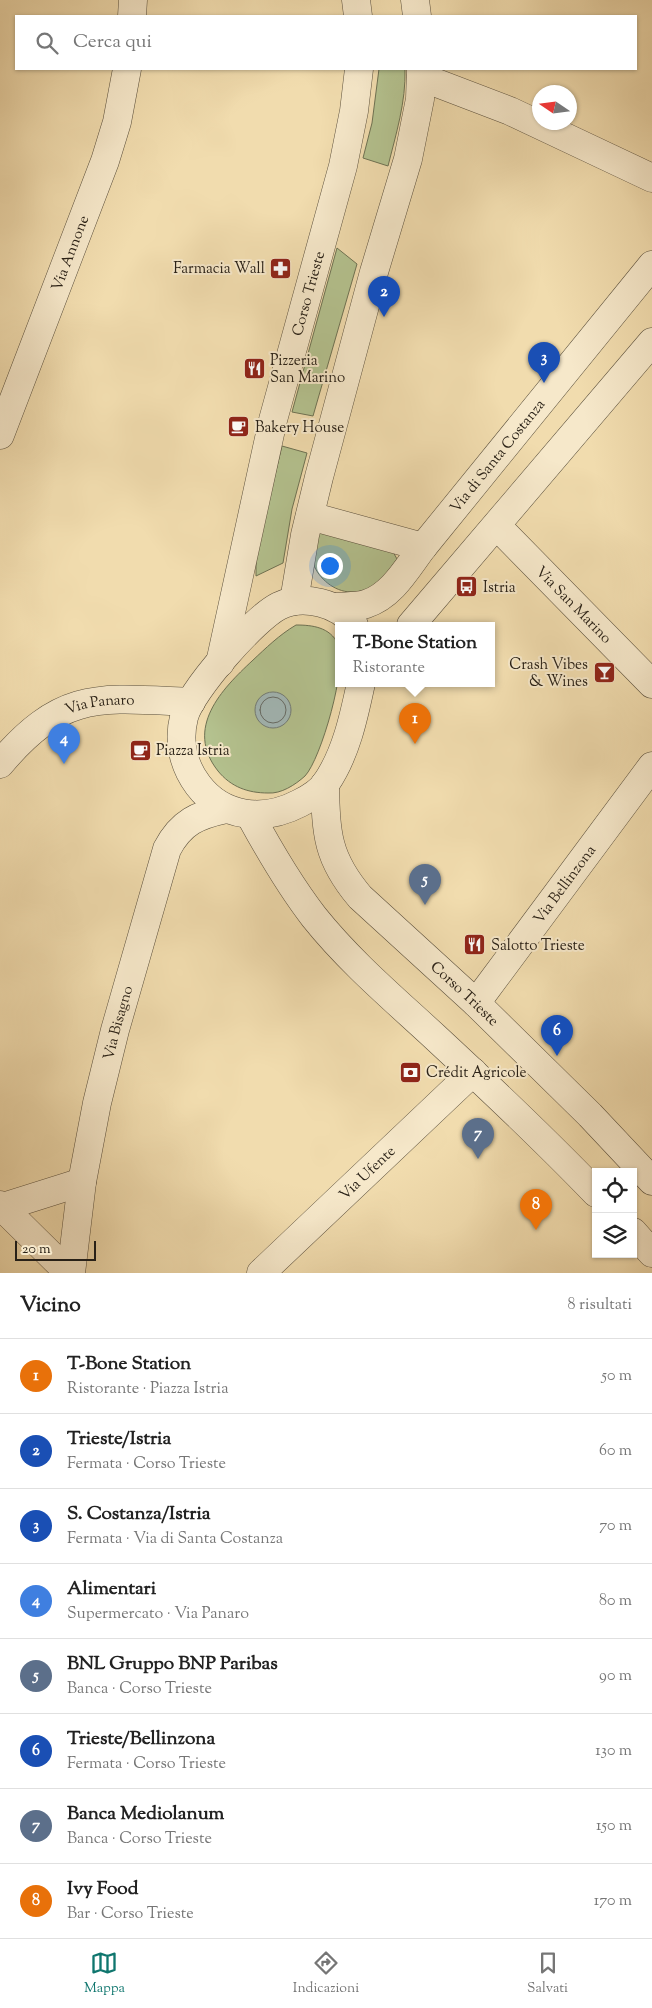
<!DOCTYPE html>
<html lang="it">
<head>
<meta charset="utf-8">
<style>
  body { margin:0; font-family:"Sorts Mill Goudy",serif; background:#f2f2f2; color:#222 }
  .controls { position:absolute; right:15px; bottom:15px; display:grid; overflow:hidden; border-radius:0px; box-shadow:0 1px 4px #0004 }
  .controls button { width:45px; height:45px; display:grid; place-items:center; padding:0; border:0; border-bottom:1px solid #e0e0e0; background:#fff; color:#222; font:25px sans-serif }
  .compass { position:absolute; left:532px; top:85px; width:45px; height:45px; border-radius:50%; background:#fff; box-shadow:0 1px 4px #0004; rotate:283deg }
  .scale { position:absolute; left:15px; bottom:12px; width:81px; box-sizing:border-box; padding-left:5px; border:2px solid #292117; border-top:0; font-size:14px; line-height:18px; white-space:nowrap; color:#292117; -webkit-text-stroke:4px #f6e8ca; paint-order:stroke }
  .you { position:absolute; left:329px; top:565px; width:18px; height:18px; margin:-12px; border:4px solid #fff; border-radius:50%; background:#1a73e8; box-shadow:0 0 0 8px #1a73e833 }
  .badge { display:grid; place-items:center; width:32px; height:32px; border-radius:50%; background:#0f766e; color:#fff; font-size:16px; font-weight:700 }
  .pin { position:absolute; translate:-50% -41px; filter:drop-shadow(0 1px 2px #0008) }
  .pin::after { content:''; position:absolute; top:26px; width:18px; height:15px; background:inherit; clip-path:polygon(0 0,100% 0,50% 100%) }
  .popup { position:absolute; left:335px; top:622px; width:160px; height:65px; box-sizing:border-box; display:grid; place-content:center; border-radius:0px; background:#fff; filter:drop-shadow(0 1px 4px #0005); font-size:16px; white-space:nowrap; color:#767676 }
  .popup b { font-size:19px; color:#222 }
  .popup::after { content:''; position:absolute; left:50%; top:100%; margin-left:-10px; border:10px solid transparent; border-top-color:#fff }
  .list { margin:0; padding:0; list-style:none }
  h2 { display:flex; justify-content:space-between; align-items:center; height:65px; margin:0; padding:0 20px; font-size:21px }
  h2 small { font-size:16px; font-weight:400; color:#767676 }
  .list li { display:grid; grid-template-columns:32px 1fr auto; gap:15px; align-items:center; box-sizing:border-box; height:75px; padding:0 20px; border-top:1px solid #e0e0e0 }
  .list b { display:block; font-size:19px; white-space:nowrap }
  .list p { margin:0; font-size:16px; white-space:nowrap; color:#767676 }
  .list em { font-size:16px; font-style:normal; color:#767676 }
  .icon { flex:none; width:28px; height:28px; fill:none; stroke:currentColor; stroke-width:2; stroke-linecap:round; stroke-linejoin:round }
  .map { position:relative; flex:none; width:652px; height:1273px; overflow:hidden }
  .search { position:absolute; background:#fff; box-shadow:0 1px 4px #0004; left:15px; right:15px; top:15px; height:55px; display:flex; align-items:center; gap:12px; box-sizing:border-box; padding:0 18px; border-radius:0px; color:#767676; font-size:19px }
  .sheet { height:665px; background:#fff }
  nav { display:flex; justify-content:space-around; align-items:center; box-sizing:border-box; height:70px; border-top:1px solid #e0e0e0; background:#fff; font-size:14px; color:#767676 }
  nav a { display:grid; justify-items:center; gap:2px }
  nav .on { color:#0f766e }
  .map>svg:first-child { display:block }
</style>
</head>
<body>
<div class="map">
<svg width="652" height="1273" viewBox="0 0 652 1273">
  <rect width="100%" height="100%" fill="#f1dcae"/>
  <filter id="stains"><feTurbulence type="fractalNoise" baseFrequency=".004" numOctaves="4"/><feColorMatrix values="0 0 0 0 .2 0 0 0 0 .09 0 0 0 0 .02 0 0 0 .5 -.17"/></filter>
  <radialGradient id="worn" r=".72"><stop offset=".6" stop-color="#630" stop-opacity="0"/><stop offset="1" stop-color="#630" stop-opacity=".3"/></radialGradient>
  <path fill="#b4c28f" stroke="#6e7253" d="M 379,69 L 405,69 C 406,102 396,134 388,166 L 363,158 L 372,123 Z
    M 337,248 L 357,264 L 313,416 L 292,412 Z
    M 282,446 L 307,453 L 292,509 L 283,563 L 256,576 L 256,553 Z
    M 321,531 L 393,552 L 397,559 C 390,568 384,580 375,587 C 372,590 365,590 361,591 C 325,600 294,551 321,531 Z
    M 296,625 C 312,625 330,627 338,644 C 348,665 321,759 305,776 C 295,785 281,794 268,793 C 248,793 231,787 218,771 C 184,728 222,689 252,661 C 266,648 279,635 296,625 Z"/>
  <path fill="#a2b8b7" stroke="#727c77" d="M255 710a18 18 0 1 1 36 0a18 18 0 1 1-36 0Z"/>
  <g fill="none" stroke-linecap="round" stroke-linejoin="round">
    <path stroke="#666c67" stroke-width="1" d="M260 710a13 13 0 1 1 26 0a13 13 0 1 1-26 0Z"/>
    <defs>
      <g id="minor">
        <path d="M 132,16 L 133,0"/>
        <path d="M 421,77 L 510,111 L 652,178"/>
        <path id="s1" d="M 0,435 L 105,161 L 117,122 L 127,69"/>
        <path d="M 310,516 L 423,547"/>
        <path id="s2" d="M 497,526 L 652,684"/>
        <path id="s3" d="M 0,764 C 63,689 101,698 191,702"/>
        <path id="s4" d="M 476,1003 L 652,766"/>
        <path d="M 0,1205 L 69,1273"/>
        <path d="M 3,1207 L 82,1182"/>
        <path id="s5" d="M 71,1273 L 82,1182 L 97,1103 L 115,1030 L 167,849 C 181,822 198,815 226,809"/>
        <path id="s6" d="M 261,1273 L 473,1072"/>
      </g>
      <g id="tertiary">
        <path d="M 356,0 L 358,16"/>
        <path d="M 415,0 L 417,16"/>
        <path d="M 294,601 L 305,535 L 319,477 L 374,272 L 408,159 L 420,99 L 421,69"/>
        <path id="s7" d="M 335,607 C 345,606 356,607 366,604 C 392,596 407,568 423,547 L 652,265"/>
        <path d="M 354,625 C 340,603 303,594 279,606 C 255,618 191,690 184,717 C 178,741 183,765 198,785 C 223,818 264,822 300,803 C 310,798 320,792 326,783 C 346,754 354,716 361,683"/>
        <path d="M 411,625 L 652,342"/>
        <path id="s8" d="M 220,663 L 273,420 L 343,166 L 354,111 L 359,69"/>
        <path id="s9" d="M 325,784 C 326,834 327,858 360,897 L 476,1003 L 590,1115 L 652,1181"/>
        <path d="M 250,815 C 269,850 290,886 314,917 C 350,962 394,999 435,1037 C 490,1088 544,1139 596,1193"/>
        <path d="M 633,1232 L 652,1253"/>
      </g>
    </defs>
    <use href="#minor" stroke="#5b503d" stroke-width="29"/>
    <use href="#tertiary" stroke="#5b503d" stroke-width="29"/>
    <use href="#minor" stroke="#f6e8ca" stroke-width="28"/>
    <use href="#tertiary" stroke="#f6e8ca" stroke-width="28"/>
  </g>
  <defs>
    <symbol id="pharmacy-square" viewBox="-11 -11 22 22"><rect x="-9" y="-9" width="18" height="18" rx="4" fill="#8f2418" stroke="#f6e8ca"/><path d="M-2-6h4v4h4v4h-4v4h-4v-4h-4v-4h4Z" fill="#fff"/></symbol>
    <symbol id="restaurant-square" viewBox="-11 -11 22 22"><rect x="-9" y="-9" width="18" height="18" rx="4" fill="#8f2418" stroke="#f6e8ca"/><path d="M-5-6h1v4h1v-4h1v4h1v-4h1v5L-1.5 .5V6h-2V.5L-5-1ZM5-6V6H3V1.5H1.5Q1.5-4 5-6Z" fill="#fff"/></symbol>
    <symbol id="cafe-square" viewBox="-11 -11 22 22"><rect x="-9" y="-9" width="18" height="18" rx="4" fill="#8f2418" stroke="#f6e8ca"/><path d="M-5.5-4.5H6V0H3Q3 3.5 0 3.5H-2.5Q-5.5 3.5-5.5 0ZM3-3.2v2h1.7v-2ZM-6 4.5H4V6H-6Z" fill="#fff"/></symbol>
    <symbol id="bus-square" viewBox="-11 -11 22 22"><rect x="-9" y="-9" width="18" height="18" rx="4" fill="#8f2418" stroke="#f6e8ca"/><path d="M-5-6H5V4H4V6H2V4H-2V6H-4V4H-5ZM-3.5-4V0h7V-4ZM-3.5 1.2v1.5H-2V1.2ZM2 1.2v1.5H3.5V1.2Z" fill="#fff"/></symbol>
    <symbol id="bar-square" viewBox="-11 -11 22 22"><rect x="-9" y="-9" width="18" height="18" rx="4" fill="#8f2418" stroke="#f6e8ca"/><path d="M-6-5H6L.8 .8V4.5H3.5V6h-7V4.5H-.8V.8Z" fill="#fff"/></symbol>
    <symbol id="bank-square" viewBox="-11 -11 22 22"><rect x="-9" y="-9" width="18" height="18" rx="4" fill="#8f2418" stroke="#f6e8ca"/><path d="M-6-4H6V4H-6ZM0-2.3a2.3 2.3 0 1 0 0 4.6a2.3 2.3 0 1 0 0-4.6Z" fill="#fff"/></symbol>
  </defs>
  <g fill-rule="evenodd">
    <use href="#pharmacy-square" x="268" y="256" width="25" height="25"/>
    <use href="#restaurant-square" x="242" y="356" width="25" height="25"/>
    <use href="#cafe-square" x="226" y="414" width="25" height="25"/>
    <use href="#bus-square" x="454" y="574" width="25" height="25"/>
    <use href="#bar-square" x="592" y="660" width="25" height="25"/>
    <use href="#cafe-square" x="128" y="738" width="25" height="25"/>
    <use href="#restaurant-square" x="462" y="932" width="25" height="25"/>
    <use href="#bank-square" x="398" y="1060" width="25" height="25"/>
  </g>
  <g text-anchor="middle" stroke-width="4" stroke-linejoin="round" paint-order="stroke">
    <g font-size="15" fill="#292117" stroke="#f6e8ca">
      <text dy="5" stroke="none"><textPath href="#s1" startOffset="195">Via Annone</textPath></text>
      <text dy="5" stroke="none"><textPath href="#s8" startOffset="380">Corso Trieste</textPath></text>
      <text dy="5" stroke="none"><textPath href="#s7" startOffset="231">Via di Santa Costanza</textPath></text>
      <text dy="5" stroke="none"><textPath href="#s2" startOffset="110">Via San Marino</textPath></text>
      <text dy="5" stroke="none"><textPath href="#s3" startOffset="121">Via Panaro</textPath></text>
      <text dy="5" stroke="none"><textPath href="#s4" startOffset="148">Via Bellinzona</textPath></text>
      <text dy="5" stroke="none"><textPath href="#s9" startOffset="264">Corso Trieste</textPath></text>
      <text dy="5" stroke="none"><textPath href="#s5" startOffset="255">Via Bisagno</textPath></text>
      <text dy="5" stroke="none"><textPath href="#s6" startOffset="146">Via Ufente</textPath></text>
    </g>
    <g font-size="15" fill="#292117" stroke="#f6e8ca" text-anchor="start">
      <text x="265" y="273" text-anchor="end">Farmacia Wall</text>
      <text x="270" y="365">Pizzeria<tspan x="270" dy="17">San Marino</tspan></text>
      <text x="255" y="432">Bakery House</text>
      <text x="483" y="592">Istria</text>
      <text x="588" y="669" text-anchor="end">Crash Vibes<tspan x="588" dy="17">&amp; Wines</tspan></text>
      <text x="156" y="755">Piazza Istria</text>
      <text x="491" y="950">Salotto Trieste</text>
      <text x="426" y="1077">Crédit Agricole</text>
    </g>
  </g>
  <rect width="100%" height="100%" filter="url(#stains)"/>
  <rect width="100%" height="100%" fill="url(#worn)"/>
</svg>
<div class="controls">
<button><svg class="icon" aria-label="locate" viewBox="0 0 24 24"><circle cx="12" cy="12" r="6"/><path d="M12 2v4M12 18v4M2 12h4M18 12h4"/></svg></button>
<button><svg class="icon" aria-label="layers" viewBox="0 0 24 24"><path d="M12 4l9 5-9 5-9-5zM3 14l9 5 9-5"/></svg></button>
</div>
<svg class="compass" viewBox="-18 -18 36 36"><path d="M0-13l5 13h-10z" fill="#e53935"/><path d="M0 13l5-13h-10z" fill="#767676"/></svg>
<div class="scale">20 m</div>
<div class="you"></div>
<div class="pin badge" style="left:415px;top:744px;background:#e8710a">1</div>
<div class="popup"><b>T-Bone Station</b>Ristorante</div>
<div class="pin badge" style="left:384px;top:317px;background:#1a4fb4">2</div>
<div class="pin badge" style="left:544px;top:383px;background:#1a4fb4">3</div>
<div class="pin badge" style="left:64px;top:764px;background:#3f7fe0">4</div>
<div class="pin badge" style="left:425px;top:905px;background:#5c6f8a">5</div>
<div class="pin badge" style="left:557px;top:1056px;background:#1a4fb4">6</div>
<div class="pin badge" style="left:478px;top:1159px;background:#5c6f8a">7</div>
<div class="pin badge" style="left:536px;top:1230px;background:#e8710a">8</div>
<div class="search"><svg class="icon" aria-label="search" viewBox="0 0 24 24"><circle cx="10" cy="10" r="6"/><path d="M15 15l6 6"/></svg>Cerca qui</div>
</div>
<section class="sheet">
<h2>Vicino<small>8 risultati</small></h2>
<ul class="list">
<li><span class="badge" style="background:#e8710a">1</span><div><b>T-Bone Station</b><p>Ristorante · Piazza Istria</p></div><em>50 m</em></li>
<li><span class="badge" style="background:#1a4fb4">2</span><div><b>Trieste/Istria</b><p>Fermata · Corso Trieste</p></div><em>60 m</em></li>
<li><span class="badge" style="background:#1a4fb4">3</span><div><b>S. Costanza/Istria</b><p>Fermata · Via di Santa Costanza</p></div><em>70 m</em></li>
<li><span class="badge" style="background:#3f7fe0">4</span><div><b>Alimentari</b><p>Supermercato · Via Panaro</p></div><em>80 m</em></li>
<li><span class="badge" style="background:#5c6f8a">5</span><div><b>BNL Gruppo BNP Paribas</b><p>Banca · Corso Trieste</p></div><em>90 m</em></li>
<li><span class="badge" style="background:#1a4fb4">6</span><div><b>Trieste/Bellinzona</b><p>Fermata · Corso Trieste</p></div><em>130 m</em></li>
<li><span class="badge" style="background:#5c6f8a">7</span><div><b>Banca Mediolanum</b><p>Banca · Corso Trieste</p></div><em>150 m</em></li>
<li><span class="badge" style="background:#e8710a">8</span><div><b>Ivy Food</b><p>Bar · Corso Trieste</p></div><em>170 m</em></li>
</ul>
</section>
<nav>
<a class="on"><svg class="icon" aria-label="map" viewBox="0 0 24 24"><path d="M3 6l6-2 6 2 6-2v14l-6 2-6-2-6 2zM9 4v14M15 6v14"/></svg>Mappa</a>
<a><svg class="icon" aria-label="directions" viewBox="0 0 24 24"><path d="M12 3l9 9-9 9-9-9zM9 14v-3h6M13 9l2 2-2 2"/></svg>Indicazioni</a>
<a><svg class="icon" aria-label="saved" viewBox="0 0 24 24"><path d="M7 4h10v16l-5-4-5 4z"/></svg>Salvati</a>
</nav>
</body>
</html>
